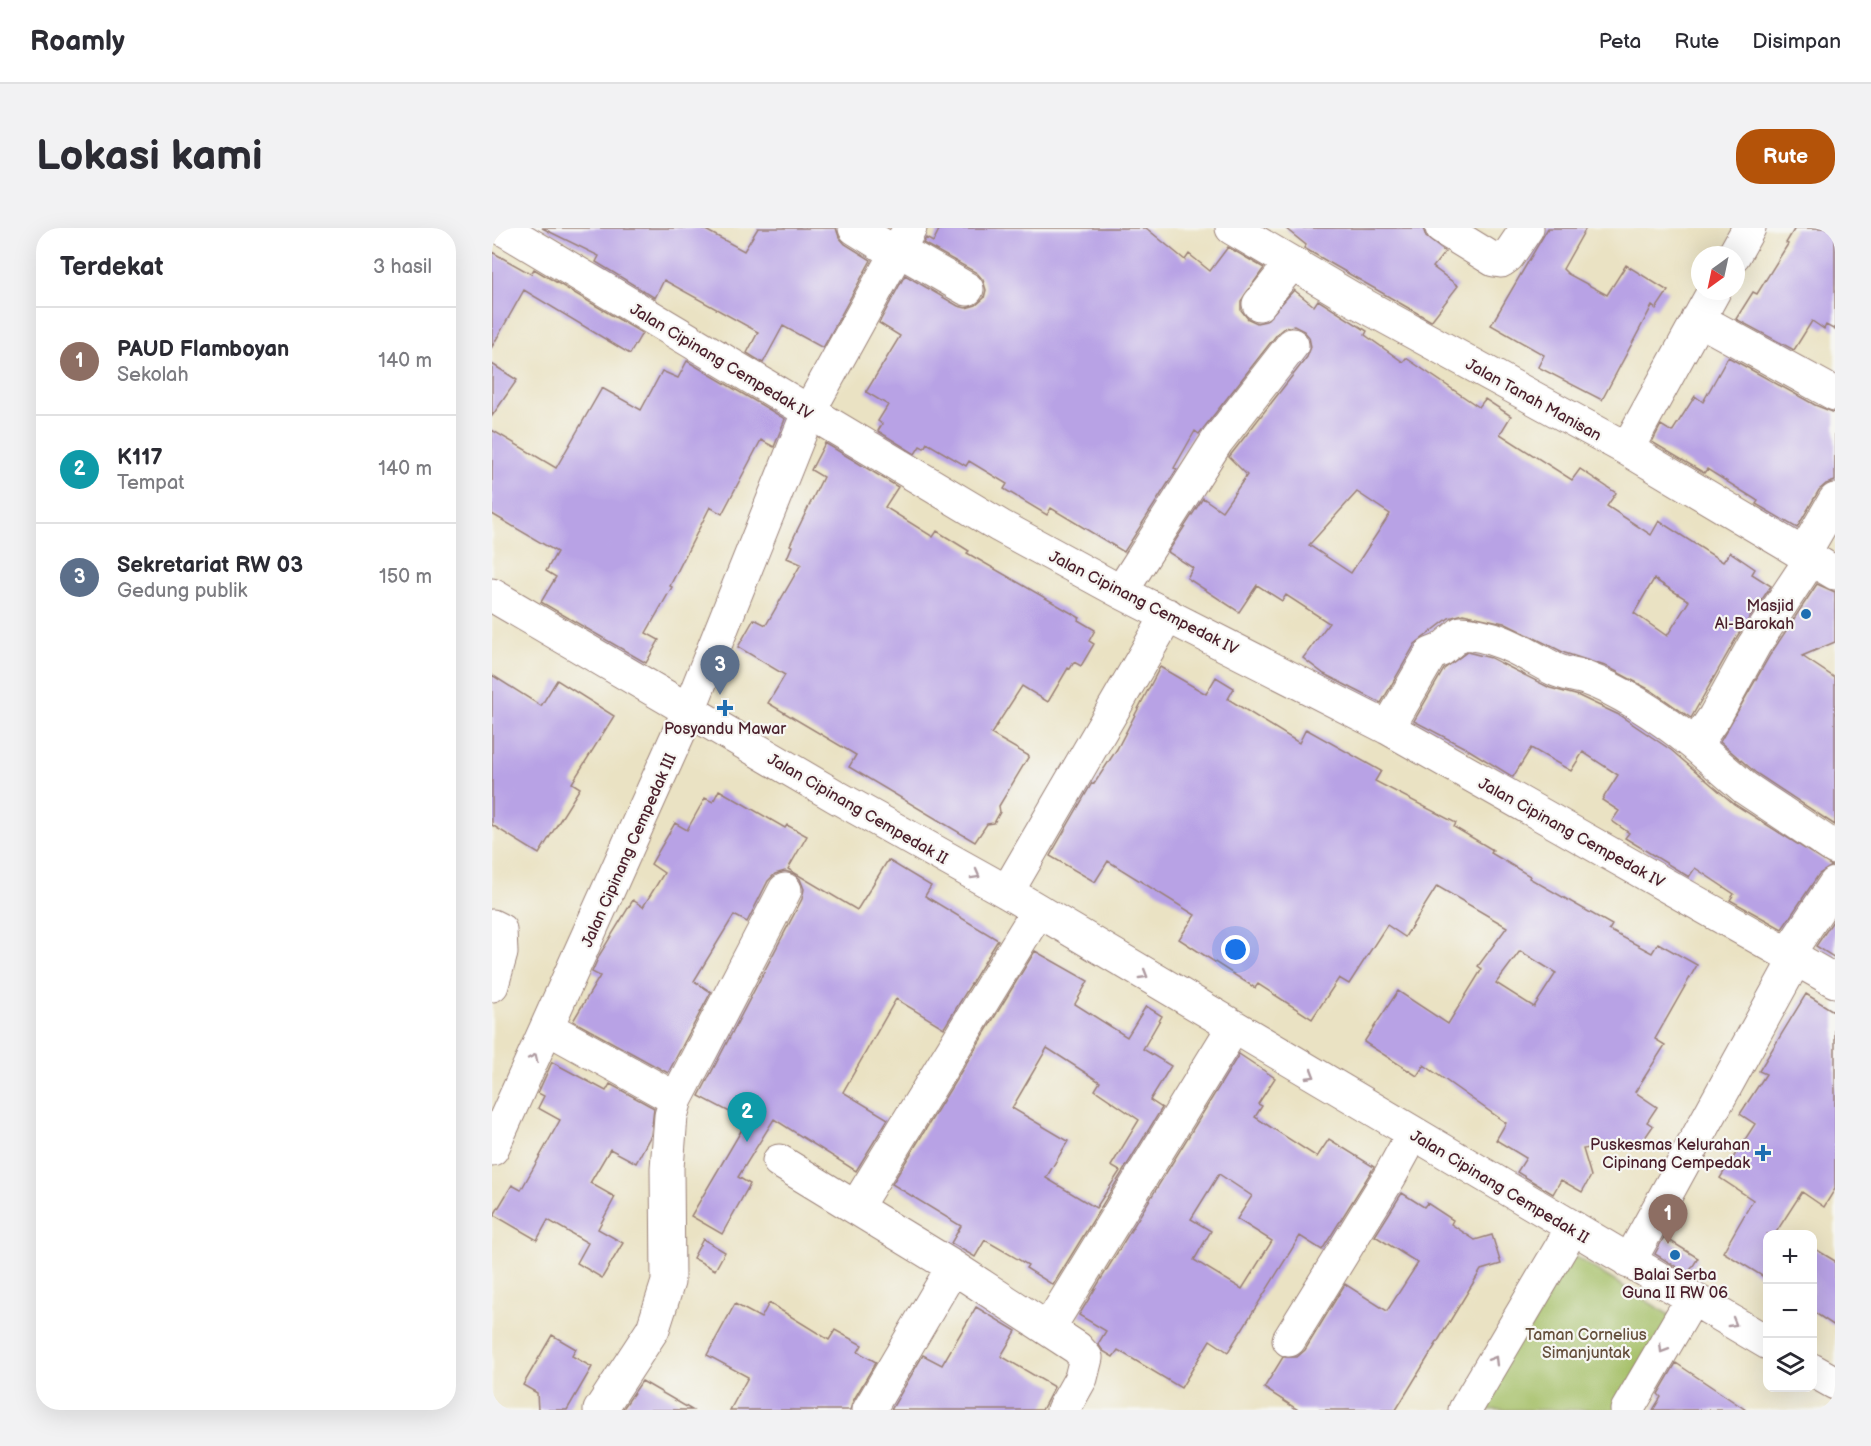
<!DOCTYPE html>
<html lang="id">
<head>
<meta charset="utf-8">
<style>
  body { margin:0; font-family:"Balsamiq Sans",sans-serif; background:#f2f2f3; color:#2b2b33 }
  .controls { position:absolute; right:18px; bottom:18px; display:grid; overflow:hidden; border-radius:12px; box-shadow:0 6px 24px #0002 }
  .controls button { width:54px; height:54px; display:grid; place-items:center; padding:0; border:0; border-bottom:2px solid #e1e1e2; background:#fff; color:#2b2b33; font:30px sans-serif }
  .compass { position:absolute; left:1199px; top:18px; width:54px; height:54px; border-radius:50%; background:#fff; box-shadow:0 6px 24px #0002; rotate:213deg }
  .you { position:absolute; left:744px; top:722px; width:21px; height:21px; margin:-15px; border:4px solid #fff; border-radius:50%; background:#1a73e8; box-shadow:0 0 0 9px #1a73e833 }
  .badge { display:grid; place-items:center; width:39px; height:39px; border-radius:50%; background:#b45309; color:#fff; font-size:20px; font-weight:700 }
  .pin { position:absolute; translate:-50% -50px; filter:drop-shadow(0 2px 3px #0008) }
  .pin::after { content:''; position:absolute; top:32px; width:21px; height:18px; background:inherit; clip-path:polygon(0 0,100% 0,50% 100%) }
  .list { margin:0; padding:0; list-style:none }
  h2 { display:flex; justify-content:space-between; align-items:center; height:78px; margin:0; padding:0 24px; font-size:26px }
  h2 small { font-size:20px; font-weight:400; color:#7c7c81 }
  .list li { display:grid; grid-template-columns:39px 1fr auto; gap:18px; align-items:center; box-sizing:border-box; height:108px; padding:0 24px; border-top:2px solid #e1e1e2 }
  .list b { display:block; font-size:22px; white-space:nowrap }
  .list p { margin:0; font-size:20px; white-space:nowrap; color:#7c7c81 }
  .list em { font-size:20px; font-style:normal; color:#7c7c81 }
  .icon { flex:none; width:33px; height:33px; fill:none; stroke:currentColor; stroke-width:2; stroke-linecap:round; stroke-linejoin:round }
  .map { position:relative; flex:none; width:1343px; height:1182px; overflow:hidden; border-radius:24px }
  header { display:flex; align-items:center; gap:36px; box-sizing:border-box; height:84px; padding:0 30px; background:#fff; border-bottom:2px solid #e1e1e2 }
  header strong { font-size:28px }
  nav { display:flex; gap:33px; margin-inline-start:auto; font-size:21px }
  .intro { display:flex; align-items:center; justify-content:space-between; box-sizing:border-box; height:144px; padding:0 36px }
  h1 { margin:0; font-size:42px }
  .button { padding:15px 27px; border-radius:24px; background:#b45309; color:#fff; font-size:21px; font-weight:700 }
  main { display:flex; gap:36px; padding:0 36px }
  aside { flex:1; background:#fff; border-radius:24px; box-shadow:0 6px 24px #0002 }
  .map>svg:first-child { display:block }
</style>
</head>
<body>
<header>
<strong>Roamly</strong>
<nav><a>Peta</a><a>Rute</a><a>Disimpan</a></nav>
</header>
<div class="intro"><h1>Lokasi kami</h1><a class="button">Rute</a></div>
<main>
<aside>
<h2>Terdekat<small>3 hasil</small></h2>
<ul class="list">
<li><span class="badge" style="background:#8d6e63">1</span><div><b>PAUD Flamboyan</b><p>Sekolah</p></div><em>140 m</em></li>
<li><span class="badge" style="background:#0f9aa8">2</span><div><b>K117</b><p>Tempat</p></div><em>140 m</em></li>
<li><span class="badge" style="background:#5c6f8a">3</span><div><b>Sekretariat RW 03</b><p>Gedung publik</p></div><em>150 m</em></li>
</ul>
</aside>
<div class="map">
<svg width="1343" height="1182" viewBox="0 0 1343 1182">
  <rect width="100%" height="100%" fill="#f6f6f2"/>
  <filter id="ink" filterUnits="userSpaceOnUse"><feTurbulence type="fractalNoise" baseFrequency=".0167" numOctaves="2"/><feDisplacementMap in="SourceGraphic" scale="12" xChannelSelector="R" yChannelSelector="G"/><feConvolveMatrix kernelMatrix="1 2 1 2 8 2 1 2 1" color-interpolation-filters="sRGB"/></filter>
  <filter id="wash" filterUnits="userSpaceOnUse"><feTurbulence type="fractalNoise" baseFrequency=".008" numOctaves="4" result="noise"/><feDisplacementMap in="SourceGraphic" scale="24" xChannelSelector="R" yChannelSelector="G"/><feGaussianBlur stdDeviation="1.35" result="paint"/><feColorMatrix in="noise" values="0 0 0 0 0 0 0 0 0 0 0 0 0 0 0 0 0 1.4 0 .05"/><feComposite in="paint" operator="in"/></filter>
  <g filter="url(#wash)">
    <rect width="100%" height="100%" fill="#eae2c3"/>
    <path fill="#a3be64" stroke="#766e48" stroke-width="1.5" d="M 1074,1023 L 1184,1091 L 1130,1182 L 980,1182 Z"/>
    <g id="blocks">
      <path fill="#b8a2e5" fill-rule="evenodd" d="M 50,0 L 210,0 L 252,23 L 266,0 L 344,0 L 347,9 L 353,16 L 379,32 L 331,120 L 291,98 L 271,135 L 255,125 L 266,104 L 172,52 L 163,70 L 104,34 L 107,28 Z
        M 448,0 L 654,0 L 693,32 L 697,26 L 718,43 L 736,19 L 772,40 L 749,73 L 749,82 L 756,91 L 765,95 L 774,93 L 802,62 L 822,78 L 826,72 L 875,103 L 873,107 L 911,134 L 914,130 L 987,179 L 993,171 L 1019,188 L 1008,206 L 1080,252 L 1088,241 L 1124,265 L 1115,278 L 1159,307 L 1167,293 L 1231,334 L 1238,324 L 1263,341 L 1260,346 L 1279,358 L 1246,407 L 1199,490 L 1160,463 L 1116,439 L 1073,425 L 1012,395 L 971,386 L 957,390 L 923,416 L 889,475 L 832,446 L 811,430 L 837,395 L 794,367 L 790,373 L 765,357 L 747,384 L 695,350 L 701,340 L 676,324 L 711,270 L 730,283 L 755,247 L 737,229 L 815,129 L 819,119 L 817,109 L 812,103 L 802,98 L 792,100 L 786,105 L 707,206 L 703,203 L 682,240 L 685,241 L 632,324 L 559,280 L 555,287 L 512,261 L 515,256 L 477,233 L 474,238 L 435,215 L 432,220 L 428,218 L 423,226 L 386,203 L 390,196 L 386,193 L 396,177 L 374,164 L 408,108 L 387,95 L 413,47 L 466,78 L 474,80 L 484,77 L 492,70 L 494,62 L 491,52 L 485,45 L 431,15 L 434,10 L 441,14 ZM 865,264 L 898,286 L 859,345 L 817,317 ZM 1162,351 L 1197,373 L 1175,408 L 1142,385 Z
        M 793,0 L 931,0 L 934,9 L 953,24 L 941,39 L 966,58 L 939,93 L 819,24 L 812,20 L 814,17 Z
        M 1056,0 L 1094,0 L 1071,41 L 1076,46 L 1115,67 L 1134,37 L 1176,63 L 1164,81 L 1160,78 L 1110,172 L 1046,139 L 1052,127 L 999,97 Z
        M 1303,0 L 1343,0 L 1343,102 L 1334,97 L 1332,101 L 1320,93 L 1302,122 L 1244,91 L 1261,64 L 1265,66 L 1296,16 L 1294,15 Z
        M 0,24 L 39,46 L 42,41 L 150,105 L 138,126 L 32,62 L 0,119 Z
        M 1236,129 L 1323,177 L 1343,185 L 1343,253 L 1334,256 L 1327,262 L 1305,300 L 1264,276 L 1266,273 L 1215,241 L 1212,245 L 1160,214 L 1169,197 L 1180,204 L 1203,168 L 1211,174 Z
        M 195,133 L 293,191 L 282,219 L 269,212 L 230,286 L 218,279 L 178,358 L 180,359 L 154,405 L 167,412 L 154,435 L 49,374 L 64,349 L 54,343 L 65,324 L 0,286 L 0,202 L 64,240 L 110,160 L 149,182 L 170,143 L 186,150 Z
        M 0,136 L 25,152 L 0,188 Z
        M 333,215 L 406,259 L 393,279 L 441,309 L 445,303 L 477,323 L 475,325 L 588,390 L 586,392 L 603,402 L 597,413 L 602,416 L 589,438 L 582,434 L 578,441 L 576,440 L 556,474 L 530,458 L 499,506 L 537,528 L 507,578 L 508,584 L 502,595 L 495,596 L 483,614 L 357,539 L 364,527 L 276,475 L 293,447 L 246,419 L 262,391 L 274,397 L 309,336 L 295,330 L 300,318 L 298,317 L 331,249 L 319,242 Z
        M 1325,356 L 1343,364 L 1343,414 L 1310,428 L 1343,450 L 1343,597 L 1264,545 L 1228,514 L 1278,427 Z
        M 975,424 L 999,430 L 1058,460 L 1087,468 L 1127,487 L 1179,522 L 1242,576 L 1340,638 L 1327,646 L 1290,701 L 1238,672 L 1242,666 L 1203,640 L 1197,649 L 1133,610 L 1137,605 L 1120,593 L 1127,583 L 1110,572 L 1126,547 L 1091,524 L 1079,543 L 1039,520 L 1021,549 L 977,522 L 922,493 L 952,441 Z
        M 668,439 L 714,466 L 724,449 L 742,460 L 736,471 L 807,515 L 814,501 L 889,543 L 883,553 L 964,595 L 962,599 L 1001,622 L 999,625 L 1038,648 L 1037,650 L 1120,697 L 1117,702 L 1160,725 L 1166,715 L 1205,737 L 1163,811 L 1173,817 L 1143,864 L 1165,879 L 1155,894 L 1161,898 L 1146,920 L 1137,914 L 1091,921 L 1099,948 L 1090,964 L 1069,952 L 1061,966 L 1025,944 L 1034,930 L 1004,912 L 1014,895 L 932,837 L 925,848 L 872,814 L 906,763 L 956,796 L 990,741 L 986,738 L 1015,699 L 945,658 L 913,709 L 895,697 L 857,756 L 847,750 L 820,791 L 766,756 L 763,760 L 687,711 L 703,687 L 616,633 L 603,654 L 558,628 L 600,555 L 602,556 L 625,521 ZM 1028,723 L 1064,745 L 1042,779 L 1004,755 Z
        M 0,447 L 49,478 L 65,452 L 122,488 L 80,555 L 88,560 L 47,626 L 0,597 Z
        M 227,562 L 293,600 L 295,597 L 315,608 L 296,641 L 365,682 L 396,632 L 439,658 L 433,668 L 506,712 L 452,800 L 404,771 L 351,864 L 396,891 L 364,943 L 282,891 L 246,949 L 258,956 L 230,1006 L 199,988 L 255,893 L 207,868 L 310,671 L 312,661 L 308,651 L 302,646 L 293,643 L 283,646 L 276,653 L 255,694 L 242,687 L 202,753 L 219,764 L 176,845 L 81,793 L 108,748 L 100,744 L 108,726 L 141,672 L 151,679 L 172,645 L 159,636 L 183,595 L 195,602 L 213,570 L 221,574 Z
        M 1343,690 L 1343,730 L 1324,718 Z
        M 543,723 L 596,753 L 583,776 L 635,809 L 654,778 L 670,788 L 651,821 L 679,838 L 658,872 L 670,880 L 561,1057 L 534,1040 L 536,1037 L 493,1012 L 483,1029 L 459,1015 L 469,998 L 400,956 ZM 555,820 L 608,854 L 603,862 L 647,892 L 619,938 L 628,943 L 604,980 L 554,950 L 576,913 L 520,880 Z
        M 1314,766 L 1343,784 L 1343,961 L 1332,979 L 1310,964 L 1283,1006 L 1275,1006 L 1275,1051 L 1231,1024 L 1261,972 L 1228,950 L 1263,896 L 1248,886 L 1274,846 L 1267,843 Z
        M 747,826 L 783,850 L 766,876 L 770,878 L 763,889 L 825,929 L 837,911 L 882,939 L 830,1022 L 808,1008 L 736,1124 L 718,1112 L 689,1160 L 626,1122 L 621,1129 L 611,1123 L 606,1116 L 614,1103 L 587,1087 ZM 727,946 L 760,968 L 745,991 L 780,1013 L 750,1061 L 702,1032 L 719,1003 L 699,991 Z
        M 60,834 L 114,863 L 118,856 L 162,880 L 159,907 L 144,935 L 118,921 L 98,955 L 123,969 L 106,1001 L 131,1015 L 110,1050 L 85,1035 L 96,1015 L 56,992 L 45,1012 L 2,987 L 20,957 L 29,962 L 68,892 L 46,880 L 52,868 L 46,865 Z
        M 910,965 L 932,979 L 935,975 L 961,992 L 959,996 L 983,1012 L 1000,1007 L 1009,1036 L 989,1042 L 904,1182 L 806,1182 L 772,1160 L 791,1129 L 805,1129 L 813,1122 L 853,1056 L 895,1083 L 926,1035 L 883,1008 Z
        M 1172,1009 L 1206,1030 L 1196,1046 L 1163,1026 Z
        M 211,1011 L 233,1024 L 223,1042 L 201,1030 Z
        M 1320,1019 L 1343,1033 L 1343,1098 L 1320,1083 Z
        M 277,1075 L 337,1112 L 343,1102 L 370,1117 L 366,1124 L 384,1134 L 361,1173 L 358,1182 L 238,1182 L 256,1149 L 215,1127 L 243,1076 L 269,1090 Z
        M 484,1079 L 524,1103 L 509,1128 L 562,1159 L 550,1182 L 399,1182 L 431,1127 L 450,1137 Z
        M 60,1107 L 84,1121 L 80,1128 L 100,1139 L 75,1182 L 46,1182 L 45,1165 L 31,1157 Z
        M 1184,1135 L 1254,1182 L 1161,1182 L 1169,1169 L 1166,1166 Z
        M 150,1153 L 200,1182 L 130,1182 Z"/>
    </g>
  </g>
  <g filter="url(#ink)">
    <use href="#blocks" fill-opacity="0" stroke="#9a8077" stroke-width="1.5"/>
    <g fill="none" stroke-linecap="round" stroke-linejoin="round">
      <defs>
        <path id="minor" d="M 10,0 L 508,298 L 629,364 L 896,500 L 1343,753
          M 363,0 L 403,25
          M 740,0 L 866,74 L 1135,221 L 1343,345
          M 950,0 L 1002,32 L 1009,33 L 1016,28 L 1035,0
          M 405,21 L 475,61
          M 1242,27 L 1257,0
          M 767,76 L 800,35
          M 1206,91 L 1343,166
          M 1135,221 L 1222,63
          M 1311,327 L 1343,272
          M 1319,331 L 1262,417 L 1223,488 L 1203,517 L 1253,560 L 1343,620
          M 629,364 L 725,213 L 800,117
          M 0,367 L 345,569 L 515,664 L 1276,1115
          M 896,500 L 939,426 L 949,422 L 969,405 C 1004,406 1032,425 1062,441 C 1072,446 1083,447 1093,450 C 1132,464 1171,491 1203,517
          M 515,664 L 676,387
          M 0,698 L 8,702 L 9,725 L 0,757
          M 1296,726 L 1343,656
          M 56,800 L 184,871
          M 0,921 L 197,482 L 316,185 L 418,0
          M 287,933 L 461,1039 L 585,1120 L 594,1130 L 589,1150 L 571,1182
          M 364,979 L 546,683
          M 1137,1034 L 1304,730
          M 556,1101 L 741,800
          M 797,1112 L 898,948 L 921,906
          M 1320,1142 L 1343,1155
          M 108,1182 L 161,1101 L 176,1054 L 175,940 L 179,888 L 184,871 L 293,662
          M 377,1182 L 461,1039
          M 973,1182 L 1080,1001
          M 1135,1182 L 1200,1071"/>
      </defs>
      <use href="#minor" stroke="#9a8077" stroke-width="35"/>
      <use href="#minor" stroke="#fff" stroke-width="33"/>
    </g>
    <defs><path id="oneway-chevron" d="M-2-3.5L2.5 0L-2 3.5" fill="none" stroke-width="1.6" stroke-linecap="round" stroke-linejoin="round" transform="scale(1.5)"/></defs>
    <g stroke="#ae9aa0">
      <use href="#oneway-chevron" transform="translate(484 647) rotate(29)"/>
      <use href="#oneway-chevron" transform="translate(652 747) rotate(31)"/>
      <use href="#oneway-chevron" transform="translate(42 830) rotate(-65)"/>
      <use href="#oneway-chevron" transform="translate(819 847) rotate(31)"/>
      <use href="#oneway-chevron" transform="translate(1241 1095) rotate(30)"/>
      <use href="#oneway-chevron" transform="translate(1171 1121) rotate(121)"/>
      <use href="#oneway-chevron" transform="translate(1002 1132) rotate(-59)"/>
    </g>
  </g>
  <g fill="#1f6fb2" stroke="#f6f6f2" stroke-width="2">
    <circle cx="1314" cy="386" r="6"/>
    <path d="M230 471h6v6h6v6h-6v6h-6v-6h-6v-6h6z"/>
    <path d="M1268 916h6v6h6v6h-6v6h-6v-6h-6v-6h6z"/>
    <circle cx="1183" cy="1027" r="6"/>
  </g>
  <g text-anchor="middle" stroke-width="4.5" stroke-linejoin="round" paint-order="stroke">
    <g font-size="16" fill="#4a1f2b" stroke="#f6f6f2">
      <text transform="translate(230 133) rotate(31)" y="6">Jalan Cipinang Cempedak IV</text>
      <text transform="translate(1042 171) rotate(29)" y="6">Jalan Tanah Manisan</text>
      <text transform="translate(652 374) rotate(27)" y="6">Jalan Cipinang Cempedak IV</text>
      <text transform="translate(366 580) rotate(30)" y="6">Jalan Cipinang Cempedak II</text>
      <text transform="translate(1080 604) rotate(29)" y="6">Jalan Cipinang Cempedak IV</text>
      <text transform="translate(136 622) rotate(-66)" y="6">Jalan Cipinang Cempedak III</text>
      <text transform="translate(1008 958) rotate(31)" y="6">Jalan Cipinang Cempedak II</text>
    </g>
    <g font-size="16" fill="#4a1f2b" stroke="#f6f6f2" text-anchor="end">
      <text x="1302" y="383">Masjid<tspan x="1302" dy="18">Al-Barokah</tspan></text>
      <text x="233" y="506" text-anchor="middle">Posyandu Mawar</text>
      <text x="1258" y="922">Puskesmas Kelurahan<tspan x="1258" dy="18">Cipinang Cempedak</tspan></text>
      <text x="1183" y="1052" text-anchor="middle">Balai Serba<tspan x="1183" dy="18">Guna II RW 06</tspan></text>
    </g>
    <g font-size="16" fill="#654f3c" stroke="#f6f6f2">
      <text x="1094" y="1112">Taman Cornelius<tspan x="1094" dy="18">Simanjuntak</tspan></text>
    </g>
  </g>
</svg>
<div class="controls">
<button>+</button>
<button>−</button>
<button><svg class="icon" aria-label="layers" viewBox="0 0 24 24"><path d="M12 4l9 5-9 5-9-5zM3 14l9 5 9-5"/></svg></button>
</div>
<svg class="compass" viewBox="-18 -18 36 36"><path d="M0-13l5 13h-10z" fill="#e53935"/><path d="M0 13l5-13h-10z" fill="#7c7c81"/></svg>
<div class="you"></div>
<div class="pin badge" style="left:1176px;top:1016px;background:#8d6e63">1</div>
<div class="pin badge" style="left:255px;top:914px;background:#0f9aa8">2</div>
<div class="pin badge" style="left:228px;top:467px;background:#5c6f8a">3</div>
</div>
</main>
</body>
</html>
